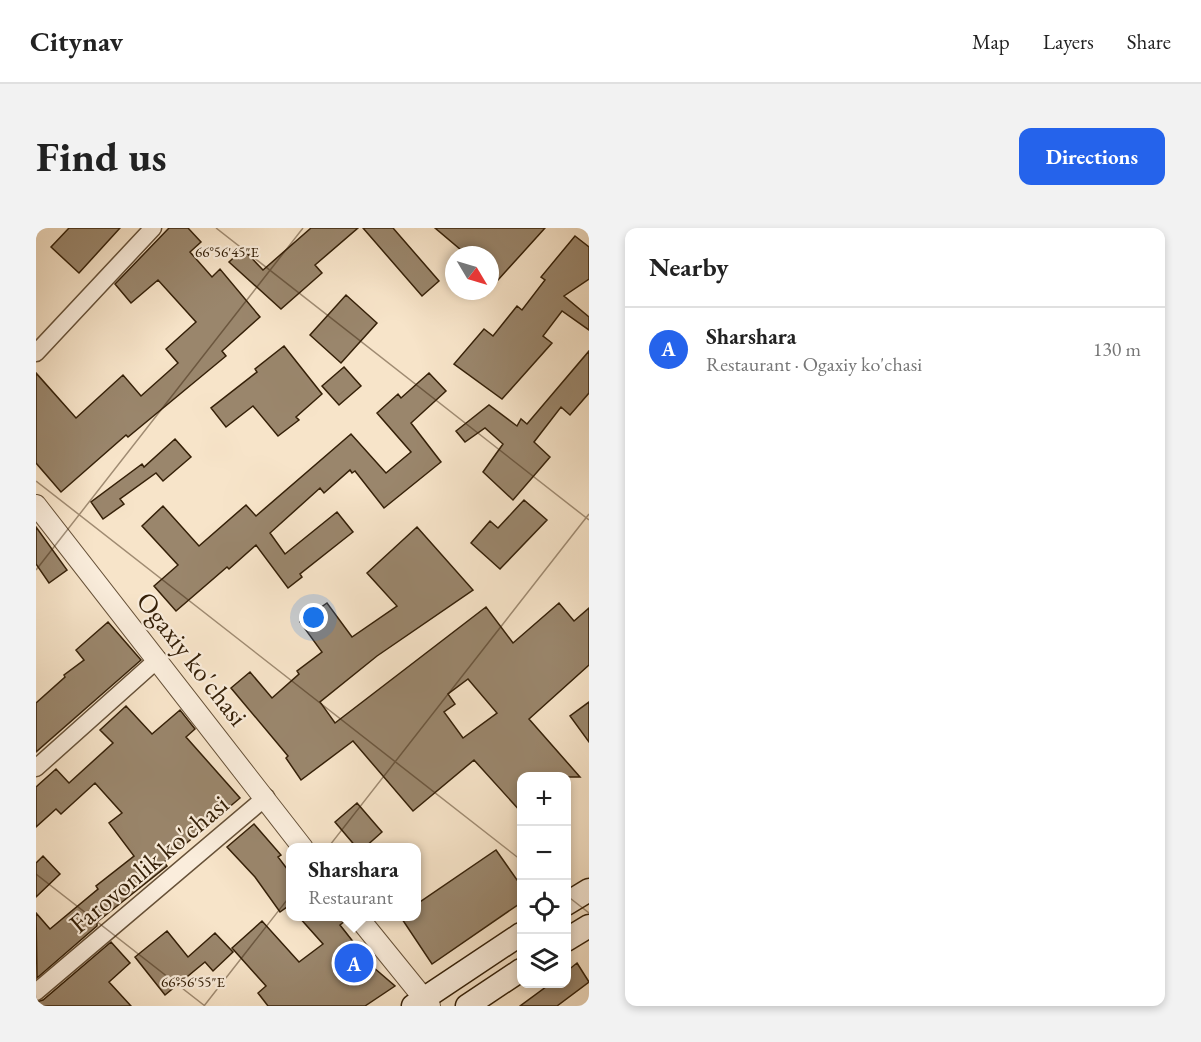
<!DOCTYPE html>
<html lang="en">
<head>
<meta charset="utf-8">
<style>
  body { margin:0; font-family:"EB Garamond",serif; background:#f2f2f2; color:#222 }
  .controls { position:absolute; right:18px; bottom:18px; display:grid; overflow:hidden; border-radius:12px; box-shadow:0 3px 9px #0003 }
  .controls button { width:54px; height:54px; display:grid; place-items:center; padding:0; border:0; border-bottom:2px solid #e0e0e0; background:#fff; color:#222; font:30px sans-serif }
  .compass { position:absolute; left:409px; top:18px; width:54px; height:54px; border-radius:50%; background:#fff; box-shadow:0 3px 9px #0003; rotate:128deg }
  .you { position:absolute; left:278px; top:390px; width:21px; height:21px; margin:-15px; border:4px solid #fff; border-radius:50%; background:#1a73e8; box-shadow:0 0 0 9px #1a73e833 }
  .badge { display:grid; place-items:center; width:39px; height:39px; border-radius:50%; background:#2563eb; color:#fff; font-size:20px; font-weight:700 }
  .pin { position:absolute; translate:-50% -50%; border:3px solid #fff; box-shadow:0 2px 6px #0006 }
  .popup { position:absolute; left:250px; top:615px; width:135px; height:78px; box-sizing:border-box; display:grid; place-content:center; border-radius:12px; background:#fff; filter:drop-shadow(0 2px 4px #0005); font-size:20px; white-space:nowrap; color:#767676 }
  .popup b { font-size:22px; color:#222 }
  .popup::after { content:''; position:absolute; left:50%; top:100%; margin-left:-12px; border:12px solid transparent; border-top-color:#fff }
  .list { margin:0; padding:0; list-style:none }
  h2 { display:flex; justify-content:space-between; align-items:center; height:78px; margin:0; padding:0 24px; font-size:26px }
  h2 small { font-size:20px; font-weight:400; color:#767676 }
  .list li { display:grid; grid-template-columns:39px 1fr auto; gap:18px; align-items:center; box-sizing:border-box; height:84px; padding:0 24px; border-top:2px solid #e0e0e0 }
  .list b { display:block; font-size:22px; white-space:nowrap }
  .list p { margin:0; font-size:20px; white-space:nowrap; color:#767676 }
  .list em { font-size:20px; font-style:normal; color:#767676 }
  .icon { flex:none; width:33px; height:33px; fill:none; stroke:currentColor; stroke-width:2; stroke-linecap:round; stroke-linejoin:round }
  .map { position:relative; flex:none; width:553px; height:778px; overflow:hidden; border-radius:12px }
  header { display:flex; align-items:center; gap:36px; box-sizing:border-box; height:84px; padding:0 30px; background:#fff; border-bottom:2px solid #e0e0e0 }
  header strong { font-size:28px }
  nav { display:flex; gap:33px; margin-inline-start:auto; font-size:21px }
  .intro { display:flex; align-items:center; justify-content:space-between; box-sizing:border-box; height:144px; padding:0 36px }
  h1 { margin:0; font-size:42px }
  .button { padding:15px 27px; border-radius:12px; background:#2563eb; color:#fff; font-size:21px; font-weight:700 }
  main { display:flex; gap:36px; padding:0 36px }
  aside { flex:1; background:#fff; border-radius:12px; box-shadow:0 3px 9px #0003 }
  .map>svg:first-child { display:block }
</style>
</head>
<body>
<header>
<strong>Citynav</strong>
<nav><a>Map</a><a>Layers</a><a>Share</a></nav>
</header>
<div class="intro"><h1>Find us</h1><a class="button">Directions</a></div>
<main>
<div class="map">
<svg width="553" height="778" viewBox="0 0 553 778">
  <rect width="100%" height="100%" fill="#f7e4c9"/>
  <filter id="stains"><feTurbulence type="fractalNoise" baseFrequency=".00333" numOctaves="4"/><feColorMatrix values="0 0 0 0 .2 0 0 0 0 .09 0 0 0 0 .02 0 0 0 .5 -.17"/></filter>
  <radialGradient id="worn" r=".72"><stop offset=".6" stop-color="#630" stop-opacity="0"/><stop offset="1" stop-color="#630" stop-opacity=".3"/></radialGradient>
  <path fill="#9a866c" stroke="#352008" stroke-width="1.5" fill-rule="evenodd" d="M 33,0 L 84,0 L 43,45 L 15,19 Z
    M 133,0 L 152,0 L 165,14 L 154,24 L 176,49 L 184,41 L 224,89 L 186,123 L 190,128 L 92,209 L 90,207 L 25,264 L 0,235 L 0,145 L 40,190 L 87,147 L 105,168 L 142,135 L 130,121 L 160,94 L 122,52 L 95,75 L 79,56 Z
    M 275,0 L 322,0 L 279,37 L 286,45 L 245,81 L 193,34 L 207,21 L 227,42 Z
    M 327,0 L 357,0 L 403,53 L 386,68 Z
    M 399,0 L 509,0 L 462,52 L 454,45 L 454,27 L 431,27 Z
    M 539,8 L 553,19 L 553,51 L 528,68 L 553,89 L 553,102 L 526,83 L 507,108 L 516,115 L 466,171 L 418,136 L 448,101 L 457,108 L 481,78 L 486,82 L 509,52 L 505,49 Z
    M 310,67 L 341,95 L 305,135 L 274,107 Z
    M 248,118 L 286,166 L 260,189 L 263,192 L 242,208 L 217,178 L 190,199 L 175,180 L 221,144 L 219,141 Z
    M 553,123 L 553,165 L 534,187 L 525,179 L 498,214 L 514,229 L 477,272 L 447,244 L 467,216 L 449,200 L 429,214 L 420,203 L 453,177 L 481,198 L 485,191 L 491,196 Z
    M 308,139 L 325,158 L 303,177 L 286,158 Z
    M 393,145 L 410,163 L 375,195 L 405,234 L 348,280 L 319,243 L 316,245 L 314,242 L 288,265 L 284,260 L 234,305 L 249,326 L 301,284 L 317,304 L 264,346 L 266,349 L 252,360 L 220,317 L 193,341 L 191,339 L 140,383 L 118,358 L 142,337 L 106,298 L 127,278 L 163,318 L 210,277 L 220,288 L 315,206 L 350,245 L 375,224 L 341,185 L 362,166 L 365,170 Z
    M 139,211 L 155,229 L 127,253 L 120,245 L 84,271 L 88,276 L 67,291 L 55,274 L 106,236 L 108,239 Z
    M 488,272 L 511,292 L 464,341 L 435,315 L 454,293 L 462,300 Z
    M 0,299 L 31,342 L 13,355 L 0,336 Z
    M 381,299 L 437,362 L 341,428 L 284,474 L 299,495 L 450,379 L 477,415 L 523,375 L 538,393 L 553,380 L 553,437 L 493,491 L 544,549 L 486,549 L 486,585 L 438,532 L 377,583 L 317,513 L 265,552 L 250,530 L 252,528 L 195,460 L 214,444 L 236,470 L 263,446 L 261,443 L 286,424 L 264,394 L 291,375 L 316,409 L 361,378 L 331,345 ZM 432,451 L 461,485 L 427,510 L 408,484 L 419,476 L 412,466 Z
    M 72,394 L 105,432 L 0,524 L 0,475 L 29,449 L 28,447 L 48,432 L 40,422 Z
    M 553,474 L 553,514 L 534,488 Z
    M 90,478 L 116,506 L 144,482 L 159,501 L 150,509 L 204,570 L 128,634 L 131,638 L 61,694 L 61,698 L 1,750 L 0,685 L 14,701 L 62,661 L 60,658 L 98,628 L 73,595 L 86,585 L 59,555 L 25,586 L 20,581 L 0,599 L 0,559 L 20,541 L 33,555 L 77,515 L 64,502 Z
    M 321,575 L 346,604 L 328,620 L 321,620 L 299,594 Z
    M 218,596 L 245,627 L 242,629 L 255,646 L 255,676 L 244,684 L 219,649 L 191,619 Z
    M 460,622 L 486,659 L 486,674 L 396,736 L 364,688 L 381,688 L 381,676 Z
    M 7,628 L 24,646 L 0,669 L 0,635 Z
    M 262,688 L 309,688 L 310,692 L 304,697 L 337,739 L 359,758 L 329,778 L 232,778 L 222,765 L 230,758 L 196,720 L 226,693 L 263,734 L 287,716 Z
    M 131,703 L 152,729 L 179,705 L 197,724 L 177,743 L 169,734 L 129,767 L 99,729 Z
    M 75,714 L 94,735 L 73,754 L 95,778 L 0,778 L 0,774 L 7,772 Z
    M 541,735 L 553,754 L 521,778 L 484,778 L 514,756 L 531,756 L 531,743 Z"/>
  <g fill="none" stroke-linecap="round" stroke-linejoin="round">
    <defs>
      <path id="minor" d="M 0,125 L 117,0
        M 0,540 L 122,431
        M 0,764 L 230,569"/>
      <path id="tertiary" d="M 0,277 L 267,620
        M 321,688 L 394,778"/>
      <path id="secondary" d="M 530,676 L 553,662
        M 530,712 L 553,698
        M 377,778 L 485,706
        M 431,778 L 485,742"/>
    </defs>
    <use href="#minor" stroke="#665138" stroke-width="19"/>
    <use href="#tertiary" stroke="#665138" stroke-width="22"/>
    <use href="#secondary" stroke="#352008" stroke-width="25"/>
    <use href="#minor" stroke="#faeddc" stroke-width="16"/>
    <use href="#tertiary" stroke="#faeddc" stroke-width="20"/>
    <use href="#secondary" stroke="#faeddc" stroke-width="22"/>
  </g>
  <path fill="none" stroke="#352008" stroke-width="1.5" stroke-opacity="0.45" d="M 180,0 L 553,292M 0,253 L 485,632M 0,342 L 267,0M 0,646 L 169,778M 530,667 L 553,685M 168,778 L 553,286"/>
  <g text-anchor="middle" stroke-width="4.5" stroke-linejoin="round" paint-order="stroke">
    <g font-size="27" fill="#352008" stroke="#faeddc">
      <text transform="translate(156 431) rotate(52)" y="9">Ogaxiy ko'chasi</text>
      <text transform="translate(113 636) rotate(-40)" y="9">Farovonlik ko'chasi</text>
    </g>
  </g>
  <g font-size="15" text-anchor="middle" fill="#352008" stroke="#faeddc" stroke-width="4.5" stroke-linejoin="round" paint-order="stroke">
    <text x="191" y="29">66°56'45"E</text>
    <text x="157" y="759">66°56'55"E</text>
  </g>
  <rect width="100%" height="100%" filter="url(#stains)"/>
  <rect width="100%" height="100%" fill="url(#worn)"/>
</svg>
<div class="controls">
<button>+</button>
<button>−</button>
<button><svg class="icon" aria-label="locate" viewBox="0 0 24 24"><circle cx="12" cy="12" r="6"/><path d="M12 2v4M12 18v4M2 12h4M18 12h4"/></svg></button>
<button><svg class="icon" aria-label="layers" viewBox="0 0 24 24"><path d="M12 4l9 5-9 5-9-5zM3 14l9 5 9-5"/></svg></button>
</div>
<svg class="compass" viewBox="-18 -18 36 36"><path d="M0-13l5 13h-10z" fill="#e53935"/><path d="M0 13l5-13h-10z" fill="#767676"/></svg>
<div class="you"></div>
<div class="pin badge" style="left:318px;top:735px">A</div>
<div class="popup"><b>Sharshara</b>Restaurant</div>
</div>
<aside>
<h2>Nearby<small></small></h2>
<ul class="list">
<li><span class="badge">A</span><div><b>Sharshara</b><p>Restaurant · Ogaxiy ko'chasi</p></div><em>130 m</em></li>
</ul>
</aside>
</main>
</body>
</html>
